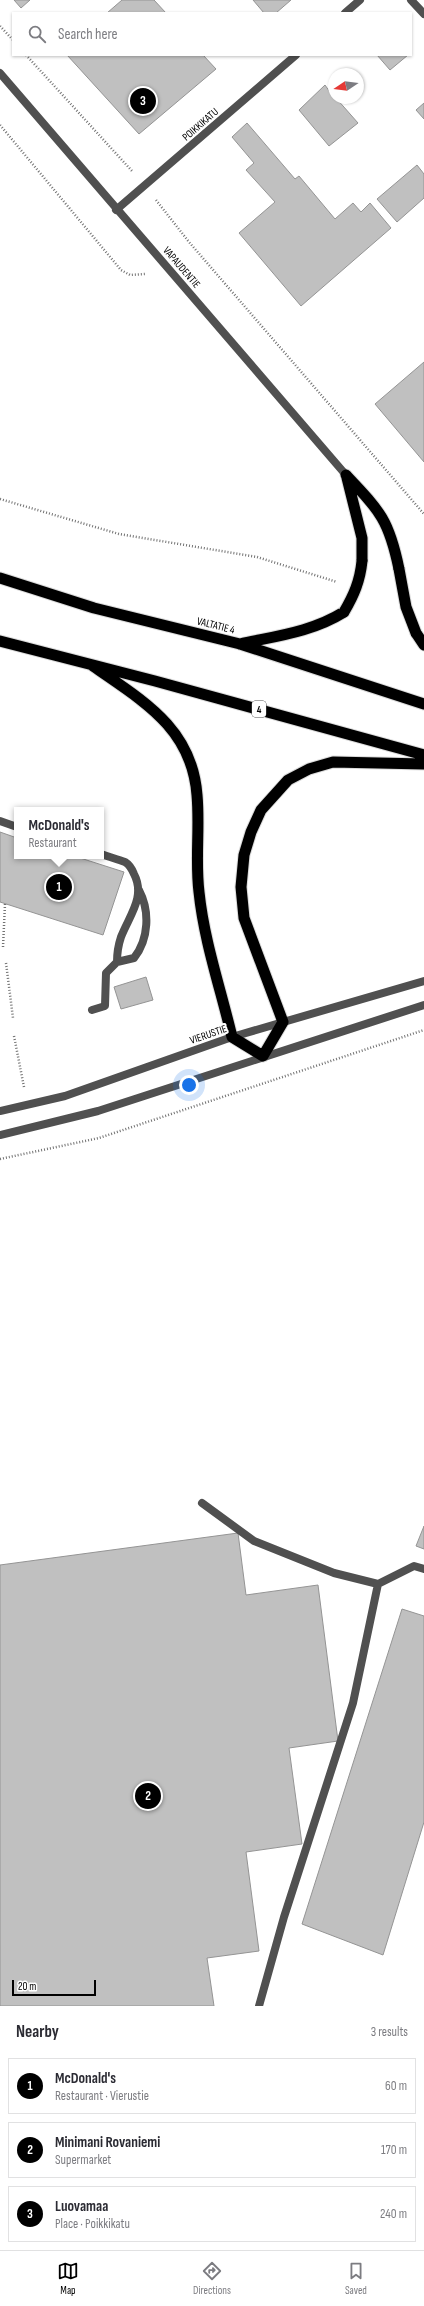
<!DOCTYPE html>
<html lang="en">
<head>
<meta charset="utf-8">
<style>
  body { margin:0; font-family:"Sofia Sans Condensed",sans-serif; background:#f7f7f7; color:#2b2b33 }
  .compass { position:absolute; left:328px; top:68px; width:36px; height:36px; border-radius:50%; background:#fff; box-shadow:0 1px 3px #0004; rotate:257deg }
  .scale { position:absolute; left:12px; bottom:10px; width:84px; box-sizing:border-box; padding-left:4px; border:2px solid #000; border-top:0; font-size:11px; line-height:14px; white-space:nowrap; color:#000; -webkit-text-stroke:3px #fff; paint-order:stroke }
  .you { position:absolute; left:189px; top:1085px; width:14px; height:14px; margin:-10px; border:3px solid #fff; border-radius:50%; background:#1a73e8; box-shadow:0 0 0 6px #1a73e833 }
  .badge { display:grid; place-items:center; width:26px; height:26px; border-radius:50%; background:#000; color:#fff; font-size:13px; font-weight:700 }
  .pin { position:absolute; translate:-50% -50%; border:2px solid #fff; box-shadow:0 1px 4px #0006 }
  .popup { position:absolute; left:14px; top:807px; width:90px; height:52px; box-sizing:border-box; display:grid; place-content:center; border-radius:0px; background:#fff; filter:drop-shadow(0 1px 3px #0005); font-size:13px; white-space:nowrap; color:#7c7c81 }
  .popup b { font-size:15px; color:#2b2b33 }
  .popup::after { content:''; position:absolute; left:50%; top:100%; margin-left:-8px; border:8px solid transparent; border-top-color:#fff }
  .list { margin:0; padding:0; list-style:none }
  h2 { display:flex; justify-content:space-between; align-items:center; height:52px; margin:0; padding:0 16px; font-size:17px }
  h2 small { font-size:13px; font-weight:400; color:#7c7c81 }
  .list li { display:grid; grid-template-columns:26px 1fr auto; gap:12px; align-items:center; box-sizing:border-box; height:56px; margin:0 8px 8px; padding:0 8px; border:1px solid #e1e1e2; border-radius:0px }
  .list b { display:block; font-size:15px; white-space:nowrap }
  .list p { margin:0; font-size:13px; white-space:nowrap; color:#7c7c81 }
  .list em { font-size:13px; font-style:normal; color:#7c7c81 }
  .icon { flex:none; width:22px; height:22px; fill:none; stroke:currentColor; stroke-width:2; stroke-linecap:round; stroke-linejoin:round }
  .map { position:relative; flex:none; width:424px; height:2006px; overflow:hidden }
  .search { position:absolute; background:#fff; box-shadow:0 1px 3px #0004; left:12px; right:12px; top:12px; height:44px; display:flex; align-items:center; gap:10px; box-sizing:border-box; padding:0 14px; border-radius:0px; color:#7c7c81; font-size:15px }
  .sheet { height:244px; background:#fff }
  nav { display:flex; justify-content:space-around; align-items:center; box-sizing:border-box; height:56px; border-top:1px solid #e1e1e2; background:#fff; font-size:11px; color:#7c7c81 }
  nav a { display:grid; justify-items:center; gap:2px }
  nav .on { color:#000 }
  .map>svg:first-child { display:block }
</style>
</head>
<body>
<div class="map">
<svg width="424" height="2006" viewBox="0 0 424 2006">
  <rect width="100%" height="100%" fill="#fff"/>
  <path fill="#c0c0c0" stroke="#949494" d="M 14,0 L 30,0 L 21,8 Z
    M 122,0 L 154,0 L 166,13 L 107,13 Z
    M 253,0 L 291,0 L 276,13 L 264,13 Z
    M 67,55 L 203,55 L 216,69 L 139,134 Z
    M 377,55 L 408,55 L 390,70 Z
    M 325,85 L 334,98 L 336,98 L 358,123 L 329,146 L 299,110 Z
    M 424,103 L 424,119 L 416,110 Z
    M 247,123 L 295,179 L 299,176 L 335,219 L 353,203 L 361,212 L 370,203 L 391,228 L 301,306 L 239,233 L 275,202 L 246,170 L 254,163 L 232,137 Z
    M 417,165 L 424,174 L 424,198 L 397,222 L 377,199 Z
    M 424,362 L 424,462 L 375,404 Z
    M 0,832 L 17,838 L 17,856 L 74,856 L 124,872 L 103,935 L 0,902 Z
    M 146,977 L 153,1000 L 121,1009 L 114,987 Z
    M 424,1526 L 424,1549 L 416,1546 Z
    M 238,1533 L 246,1595 L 318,1585 L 338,1741 L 289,1748 L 302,1844 L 246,1852 L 259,1951 L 207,1958 L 214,2006 L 0,2006 L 0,1565 Z
    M 402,1609 L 424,1616 L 424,1822 L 383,1955 L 302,1924 Z"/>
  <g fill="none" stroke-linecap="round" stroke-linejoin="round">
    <defs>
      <path id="trunk" d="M 346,475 C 380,511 389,520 399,569
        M 347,478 L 362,538 L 362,561
        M 0,578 L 94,608 L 240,644 L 424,704
        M 416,633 L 424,645
        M 0,641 L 155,681 L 424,755
        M 240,644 C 276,636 312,632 344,612
        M 93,666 C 143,701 192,728 197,795 C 200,828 195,860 199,892 C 204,941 221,990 232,1037 L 263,1056 L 283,1022 L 244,918 L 241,887 L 244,855 L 251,832 L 261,810 L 288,780 L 309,769 L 333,762 L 424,764"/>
    </defs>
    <use href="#trunk" stroke="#dbdbdb" stroke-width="13"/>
    <path stroke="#727272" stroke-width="2.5" stroke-dasharray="1 2" stroke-linecap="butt" d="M 0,26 L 13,40
      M 26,55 L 132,171
      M 0,125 L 121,270 L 130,275 L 145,274
      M 156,200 L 189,242 L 424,514
      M 0,499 L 119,534 L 257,557 L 337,582
      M 3,947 L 5,904
      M 6,963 L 13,1018
      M 14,1036 L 24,1087
      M 0,1159 L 99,1138 L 424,1030"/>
    <path stroke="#505050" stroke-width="8" d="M 0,821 L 17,827
      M 101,854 C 109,857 117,859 125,862 C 130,865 132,869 134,874 C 146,897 129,916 121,937 C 118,946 117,953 117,962
      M 92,1010 L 105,1006 L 106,973 L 117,962 L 134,958 C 149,939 150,911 139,890
      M 202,1503 L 254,1541 L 334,1573 L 378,1584 L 414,1566 L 424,1569
      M 259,2006 L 284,1917 L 353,1703 L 378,1584"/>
    <path stroke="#505050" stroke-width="8" d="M 411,0 L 424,14
      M 345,13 L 360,0
      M 116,210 L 296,55"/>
    <path stroke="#505050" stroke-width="8" d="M 0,73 L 346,475
      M 0,1111 L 65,1096 L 232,1037 L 424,981
      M 0,1135 L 98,1111 L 424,1005"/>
    <use href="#trunk" stroke="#000" stroke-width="11"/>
    <defs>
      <path id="trunk-bridge" d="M 399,569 L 406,607 L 416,633
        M 344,612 C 354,595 360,581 362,561"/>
    </defs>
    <use href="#trunk-bridge" stroke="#dbdbdb" stroke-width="13" stroke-linecap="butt"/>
    <use href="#trunk-bridge" stroke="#000" stroke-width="11"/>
  </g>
  <g text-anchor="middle" stroke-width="4" stroke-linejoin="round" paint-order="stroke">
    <rect fill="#fff" stroke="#4c4c4c" stroke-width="1" x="252" y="701" width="14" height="16" rx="3"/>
    <g font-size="10" font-weight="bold" fill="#000">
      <text x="259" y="713">4</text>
    </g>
    <g font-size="11" fill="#000" stroke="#fff">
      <text transform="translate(200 124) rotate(-41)" y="4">POIKKIKATU</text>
      <text transform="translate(182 267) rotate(49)" y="4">VAPAUDENTIE</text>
      <text transform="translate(216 625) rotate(14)" y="4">VALTATIE 4</text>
      <text transform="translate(208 1034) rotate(-19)" y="4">VIERUSTIE</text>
    </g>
  </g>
</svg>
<svg class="compass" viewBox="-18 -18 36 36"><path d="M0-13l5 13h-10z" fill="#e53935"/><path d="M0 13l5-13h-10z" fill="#7c7c81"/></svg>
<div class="scale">20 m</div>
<div class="you"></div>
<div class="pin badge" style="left:59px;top:887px">1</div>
<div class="popup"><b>McDonald's</b>Restaurant</div>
<div class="pin badge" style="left:148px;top:1796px">2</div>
<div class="pin badge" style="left:143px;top:101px">3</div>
<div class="search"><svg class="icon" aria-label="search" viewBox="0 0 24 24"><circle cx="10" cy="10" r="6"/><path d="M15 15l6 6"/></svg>Search here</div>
</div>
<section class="sheet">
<h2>Nearby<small>3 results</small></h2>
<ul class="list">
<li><span class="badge">1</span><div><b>McDonald's</b><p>Restaurant · Vierustie</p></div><em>60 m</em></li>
<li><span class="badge">2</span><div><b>Minimani Rovaniemi</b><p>Supermarket</p></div><em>170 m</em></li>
<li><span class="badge">3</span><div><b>Luovamaa</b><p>Place · Poikkikatu</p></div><em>240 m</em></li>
</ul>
</section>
<nav>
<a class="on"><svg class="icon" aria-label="map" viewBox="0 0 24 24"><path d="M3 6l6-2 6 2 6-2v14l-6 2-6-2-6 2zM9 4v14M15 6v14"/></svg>Map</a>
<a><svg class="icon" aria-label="directions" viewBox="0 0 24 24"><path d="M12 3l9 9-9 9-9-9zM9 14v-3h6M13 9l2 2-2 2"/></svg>Directions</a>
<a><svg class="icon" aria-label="saved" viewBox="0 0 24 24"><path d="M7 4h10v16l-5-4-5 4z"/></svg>Saved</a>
</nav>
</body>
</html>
